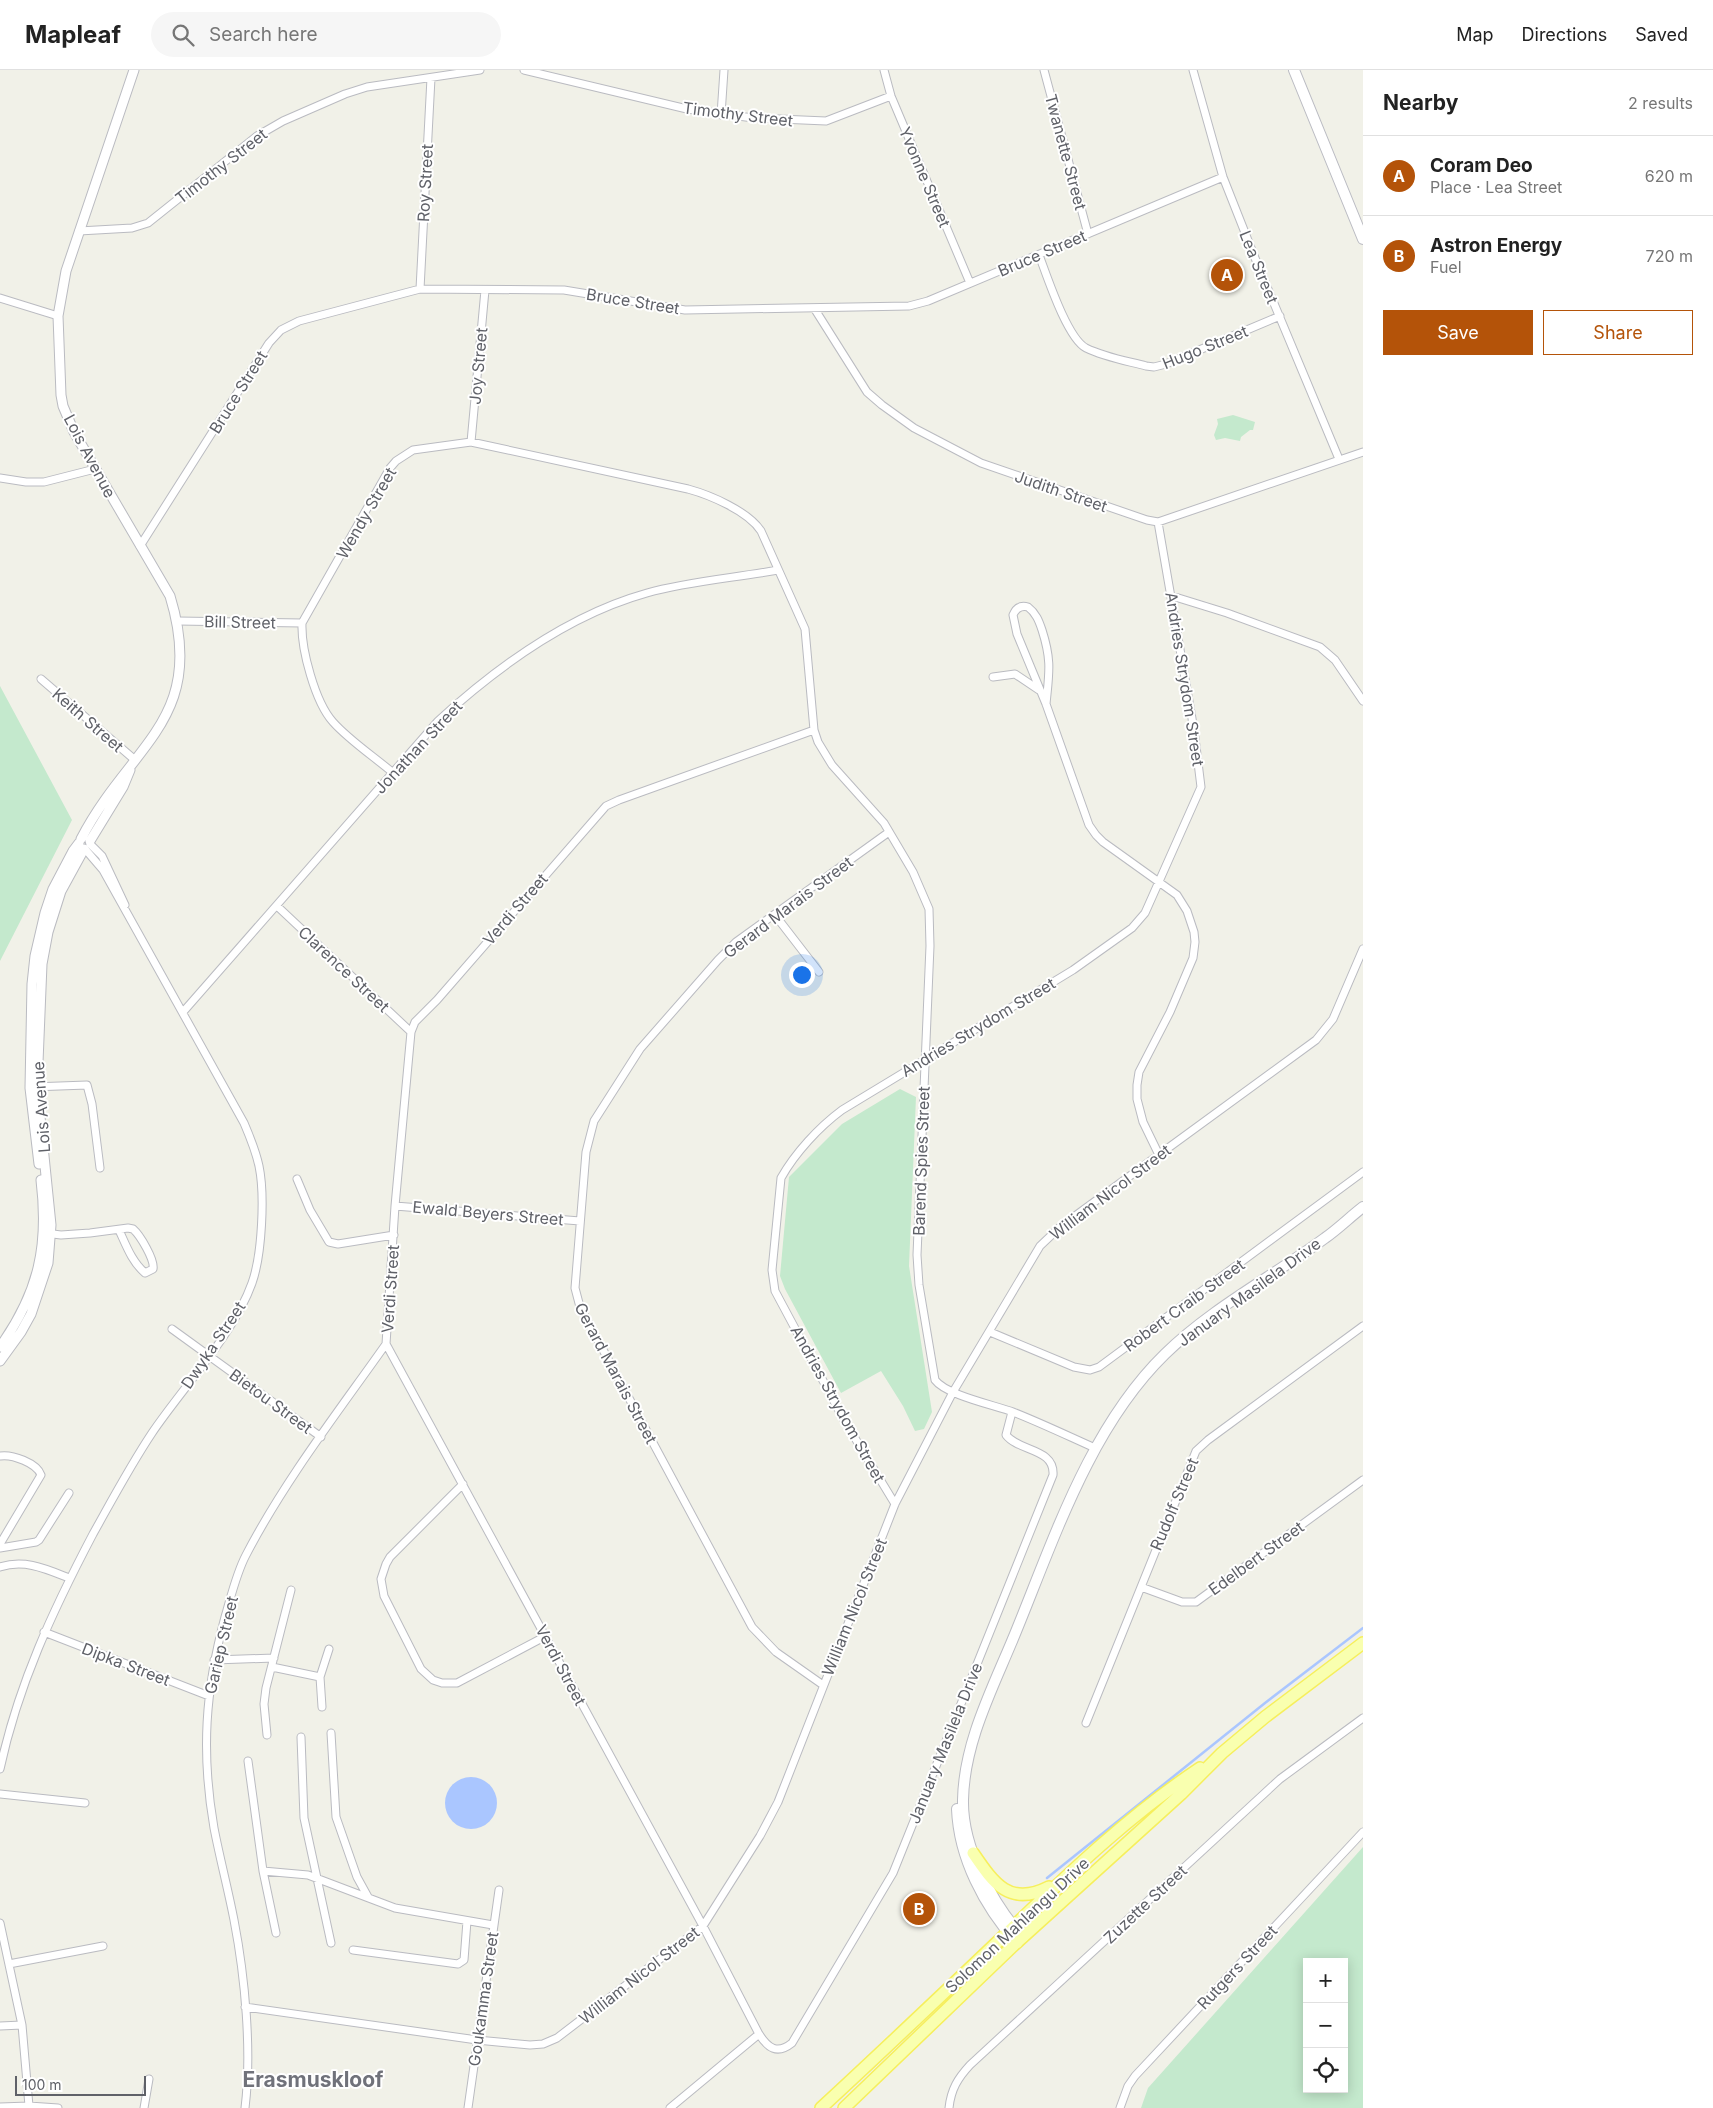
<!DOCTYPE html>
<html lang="en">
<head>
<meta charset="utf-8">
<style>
  body { margin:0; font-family:Inter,sans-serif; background:#f6f6f6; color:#222 }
  .controls { position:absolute; right:15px; bottom:15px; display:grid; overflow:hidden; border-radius:0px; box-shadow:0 2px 12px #0003 }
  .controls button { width:45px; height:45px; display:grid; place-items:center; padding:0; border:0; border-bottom:1px solid #e0e0e0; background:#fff; color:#222; font:25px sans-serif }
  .scale { position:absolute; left:15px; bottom:12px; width:131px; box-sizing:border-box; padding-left:5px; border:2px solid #5f6168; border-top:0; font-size:14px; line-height:18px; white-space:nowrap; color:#5f6168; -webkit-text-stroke:4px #fff; paint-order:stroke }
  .you { position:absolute; left:801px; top:904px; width:18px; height:18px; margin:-12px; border:4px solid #fff; border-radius:50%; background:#1a73e8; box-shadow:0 0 0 8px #1a73e833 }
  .badge { display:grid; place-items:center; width:32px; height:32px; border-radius:50%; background:#b45309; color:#fff; font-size:16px; font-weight:700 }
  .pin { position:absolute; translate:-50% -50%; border:2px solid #fff; box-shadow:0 1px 5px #0006 }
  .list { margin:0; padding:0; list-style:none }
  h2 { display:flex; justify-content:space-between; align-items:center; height:65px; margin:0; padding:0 20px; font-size:21px }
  h2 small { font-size:16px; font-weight:400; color:#767676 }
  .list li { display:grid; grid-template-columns:32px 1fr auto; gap:15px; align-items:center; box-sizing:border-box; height:80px; padding:0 20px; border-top:1px solid #e0e0e0 }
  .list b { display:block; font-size:19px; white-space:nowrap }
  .list p { margin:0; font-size:16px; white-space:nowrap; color:#767676 }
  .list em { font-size:16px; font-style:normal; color:#767676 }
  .actions { display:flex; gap:10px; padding:15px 20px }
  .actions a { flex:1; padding:11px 0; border:1px solid #b45309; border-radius:0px; text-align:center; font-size:18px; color:#b45309 }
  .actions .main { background:#b45309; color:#fff }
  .icon { flex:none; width:28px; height:28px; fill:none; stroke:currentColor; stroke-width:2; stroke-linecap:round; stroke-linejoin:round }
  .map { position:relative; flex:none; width:1363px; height:2038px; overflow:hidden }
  header { display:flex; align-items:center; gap:30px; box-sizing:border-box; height:70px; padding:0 25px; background:#fff; border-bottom:1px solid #e0e0e0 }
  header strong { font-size:24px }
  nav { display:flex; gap:28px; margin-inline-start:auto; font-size:18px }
  .search { width:350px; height:45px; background:#f6f6f6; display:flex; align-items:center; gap:12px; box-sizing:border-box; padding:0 18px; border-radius:28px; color:#767676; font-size:19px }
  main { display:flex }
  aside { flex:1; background:#fff }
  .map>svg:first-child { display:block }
</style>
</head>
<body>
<header>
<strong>Mapleaf</strong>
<div class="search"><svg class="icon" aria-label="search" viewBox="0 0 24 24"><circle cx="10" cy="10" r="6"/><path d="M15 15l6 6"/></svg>Search here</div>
<nav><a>Map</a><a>Directions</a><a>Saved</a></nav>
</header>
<main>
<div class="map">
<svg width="1363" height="2038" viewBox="0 0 1363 2038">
  <rect width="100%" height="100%" fill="#f1f1e8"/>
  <path fill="#c4e9cd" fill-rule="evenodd" d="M 1233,345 L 1255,352 L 1253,360 L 1250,360 L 1241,367 L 1240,371 L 1225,368 L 1216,370 L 1214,365 L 1218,354 L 1217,349 Z
    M 0,616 L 72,750 L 0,891 Z
    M 900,1019 L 916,1027 L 909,1196 L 932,1342 L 924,1359 L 915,1361 L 903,1336 L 881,1301 L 841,1323 L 785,1219 L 780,1206 L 789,1107 L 842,1054 Z
    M 1363,1777 L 1363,2038 L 1141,2038 L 1148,2018 ZM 1307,1892 L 1344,1892 L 1344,2019 L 1307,2019 Z"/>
  <path fill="#aac6ff" d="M445 1733a26 26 0 1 1 52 0a26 26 0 1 1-52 0Z"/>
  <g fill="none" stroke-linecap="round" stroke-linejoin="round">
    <path stroke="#aac6ff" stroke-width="2.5" d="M 1047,1808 L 1265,1633 L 1363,1558"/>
    <defs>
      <path id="minor" d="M 524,0 L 687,39 L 753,48 L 826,51 L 891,26
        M 884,0 L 891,26 L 970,213
        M 1044,0 L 1088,164
        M 1193,0 L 1223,107 L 1255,188 L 1339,389
        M 721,45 L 724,0
        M 79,161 L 132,158 L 148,153 L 257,66 L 283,51 L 345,24 L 367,17 L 480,0
        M 1039,185 C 1047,206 1067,268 1086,278 C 1104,287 1127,291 1146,296 L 1154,297 L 1166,294 L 1280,246
        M 420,219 L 431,8
        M 0,228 L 58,246
        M 814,238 L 867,322 L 882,335 L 914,358 L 981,393 L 1147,450 L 1158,452 L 1363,382
        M 471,372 L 485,220
        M 0,408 L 26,412 L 44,412 L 95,399
        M 140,476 L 269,273 L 281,260 L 299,251 L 420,219 L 564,220 L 685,240 L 909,236 L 928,231 L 1223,107
        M 1172,526 L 1227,543 L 1320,577 L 1335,590 L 1363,631
        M 178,551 L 302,553
        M 993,607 L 1015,604 L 1039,620
        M 41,609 L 135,690
        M 1046,634 C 1049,603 1052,591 1042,560 C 1039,551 1036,543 1028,537 C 1021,535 1016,538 1013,545 L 1017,564 L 1046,634 L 1089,755 L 1096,765 L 1103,772 L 1177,825 L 1187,841 L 1194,862 L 1195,872 L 1193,888 L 1170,942 L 1139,1002 L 1137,1015 L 1137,1029 L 1143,1052 L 1159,1085
        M 814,660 L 619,730 L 606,736 L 437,930 L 415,952 L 411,962 L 395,1136 L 386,1274 L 703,1856 L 759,1964 C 768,1978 777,1985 792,1973 L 893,1803 L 1053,1405 C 1055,1378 1019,1382 1006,1365 L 1012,1342
        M 392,702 C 373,686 349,670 333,652 C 315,632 301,579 302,553 L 390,398 L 396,391 L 413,380 L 471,372 L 688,419 C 710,425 748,441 761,461 L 805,559 L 814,660 L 818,672 L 832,695 L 884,753 L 913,802 L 929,839 L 930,876 L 917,1185 L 919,1215 L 935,1310 C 946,1325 994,1335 1013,1342 C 1041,1353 1068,1366 1095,1378
        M 90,774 L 102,786 L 125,835
        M 277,836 L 411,962
        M 775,845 L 819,902
        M 183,942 L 438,651 C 498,596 568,545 647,523 C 689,511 735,508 778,500
        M 32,1017 L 87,1015 L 92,1034 L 100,1098
        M 297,1109 L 310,1140 L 329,1172 L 338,1174 L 394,1165
        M 395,1136 L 580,1151
        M 45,1163 L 61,1165 L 90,1163 L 128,1158 L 133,1159 C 140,1165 155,1190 153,1199 L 145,1203 C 132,1192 126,1175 119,1160
        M 172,1259 L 321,1367
        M 990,1262 L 1074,1297 L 1090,1300 L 1099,1297 L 1363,1102
        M 0,1386 C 12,1384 37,1393 41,1405 L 0,1474
        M 463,1414 L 390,1487 L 386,1494 L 381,1509 L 384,1526 L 421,1599 L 433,1610 L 442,1613 L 457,1613 L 546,1566
        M 895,1434 L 844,1350 L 775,1221 L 772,1200 L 781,1108 C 795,1083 819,1057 842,1040 L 1073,900 L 1132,858 L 1145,843 L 1201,717 L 1194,660 L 1158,452
        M 0,1478 L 36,1472 L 39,1470 L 69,1423
        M 0,1497 C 25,1489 46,1499 69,1508
        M 1141,1517 L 1182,1532 L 1196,1532 L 1363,1410
        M 44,1562 L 209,1626
        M 214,1590 L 274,1588
        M 272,1597 L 320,1607 L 322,1637
        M 320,1607 L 329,1579
        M 823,1615 L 776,1582 L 752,1557 L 580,1237 L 575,1218 L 586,1082 L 594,1051 L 640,979 L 718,890 L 736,872 L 889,762
        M 1086,1653 L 1196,1381 L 1208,1370 L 1363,1256
        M 331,1663 L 336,1747 L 357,1807 L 368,1827
        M 267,1665 L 264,1634 L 266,1618 L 291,1520
        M 301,1667 L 304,1748 L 331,1873
        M 248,1691 L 263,1801 L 308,1805 L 395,1838 L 493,1855
        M 0,1699 C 18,1615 53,1540 93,1464 C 112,1430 130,1396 152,1363 C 183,1317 234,1264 252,1213 C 262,1185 265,1125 259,1096 C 256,1082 250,1067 244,1053 L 103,800 L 85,779
        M 0,1724 L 85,1733
        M 263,1801 L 276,1863
        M 0,1853 L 22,1955 L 29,2036
        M 353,1880 L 458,1894 L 464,1890 L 467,1851
        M 9,1894 L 103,1876
        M 245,1937 L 477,1970 L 530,1975 L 543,1974 L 557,1968 L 703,1856 L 760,1766 L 778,1732 L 895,1434 L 953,1322 L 1040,1176 L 1060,1157 L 1316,970 L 1333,949 L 1363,879
        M 0,1956 L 22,1955
        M 0,2037 L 29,2036 L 58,2038
        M 144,2038 L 149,2009
        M 245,2038 C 252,1981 245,1907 234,1850 C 228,1819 220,1789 214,1758 C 201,1683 205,1621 225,1547 C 231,1527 236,1504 246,1485 C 285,1410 338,1342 386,1274
        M 468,2038 L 499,1820
        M 670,2038 L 759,1964
        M 949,2038 C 951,2019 958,2008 970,1995 L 1280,1709 L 1363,1648
        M 1120,2038 L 1128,2016 L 1135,2006 L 1363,1762"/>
      <path id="tertiary" d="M 81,769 C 130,674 208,650 170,526 L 74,362 L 63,336 L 61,325 L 58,246 L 66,201 L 134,0
        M 90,771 L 123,717 L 130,700
        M 39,1094 L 30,1018 L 32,914 L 35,886 L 45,843 L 53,819 L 73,781 L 79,773
        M 0,1277 C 39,1222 49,1176 41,1110
        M 0,1291 L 21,1262 L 31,1244 L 48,1193 L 51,1155 L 37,1017 L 42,894 L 48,862 L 61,821 L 84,779"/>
      <path id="secondary" d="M 1294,0 L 1363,169
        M 957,1739 C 959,1788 984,1836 1017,1873
        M 1023,1867 C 992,1834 962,1776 963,1730 C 964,1670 995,1614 1017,1559 C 1055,1466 1091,1356 1165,1284 C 1212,1238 1272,1207 1325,1168 C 1338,1159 1350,1147 1363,1137"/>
      <path id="primary" d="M 973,1783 C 994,1814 1010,1837 1049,1817
        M 821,2038 C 884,1980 947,1920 1009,1861 C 1069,1803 1131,1744 1200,1698
        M 844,2038 L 1014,1875 L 1181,1724 L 1222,1683 L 1265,1647 L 1363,1573"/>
    </defs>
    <use href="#minor" stroke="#babbc1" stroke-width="9"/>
    <use href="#tertiary" stroke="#babbc1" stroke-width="11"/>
    <use href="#secondary" stroke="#bbbcc3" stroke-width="12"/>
    <use href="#primary" stroke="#f6ef5c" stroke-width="14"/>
    <use href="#minor" stroke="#fff" stroke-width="7"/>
    <use href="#tertiary" stroke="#fff" stroke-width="9"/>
    <use href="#secondary" stroke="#fff" stroke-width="10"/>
    <use href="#primary" stroke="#f9ffaf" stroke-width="11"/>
  </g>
  <g text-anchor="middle" stroke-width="4" stroke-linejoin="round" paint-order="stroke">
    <g font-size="16" fill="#5f6168" stroke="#fff">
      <text transform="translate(738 44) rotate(7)" y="6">Timothy Street</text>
      <text transform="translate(1066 82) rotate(75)" y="6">Twanette Street</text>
      <text transform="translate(221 96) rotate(-38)" y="6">Timothy Street</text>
      <text transform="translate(925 107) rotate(67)" y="6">Yvonne Street</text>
      <text transform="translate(425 113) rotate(-87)" y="6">Roy Street</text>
      <text transform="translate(1042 183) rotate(-23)" y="6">Bruce Street</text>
      <text transform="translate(1259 197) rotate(68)" y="6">Lea Street</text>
      <text transform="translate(633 231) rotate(9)" y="6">Bruce Street</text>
      <text transform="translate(1205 277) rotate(-22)" y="6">Hugo Street</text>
      <text transform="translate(478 296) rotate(-85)" y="6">Joy Street</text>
      <text transform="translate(238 322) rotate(-58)" y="6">Bruce Street</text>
      <text transform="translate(90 386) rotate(62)" y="6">Lois Avenue</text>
      <text transform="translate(1061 421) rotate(19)" y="6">Judith Street</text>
      <text transform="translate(366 443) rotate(-60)" y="6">Wendy Street</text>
      <text transform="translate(240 552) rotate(1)" y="6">Bill Street</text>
      <text transform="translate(1185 609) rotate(81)" y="6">Andries Strydom Street</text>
      <text transform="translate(88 650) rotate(41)" y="6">Keith Street</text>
      <text transform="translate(418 677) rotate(-47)" y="6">Jonathan Street</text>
      <text transform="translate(788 837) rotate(-37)" y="6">Gerard Marais Street</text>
      <text transform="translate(515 839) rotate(-49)" y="6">Verdi Street</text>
      <text transform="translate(344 899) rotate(43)" y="6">Clarence Street</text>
      <text transform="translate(978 957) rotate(-31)" y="6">Andries Strydom Street</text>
      <text transform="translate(41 1037) rotate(-94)" y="6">Lois Avenue</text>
      <text transform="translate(921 1091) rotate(-88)" y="6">Barend Spies Street</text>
      <text transform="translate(1110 1122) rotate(-37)" y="6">William Nicol Street</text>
      <text transform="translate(488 1143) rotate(5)" y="6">Ewald Beyers Street</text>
      <text transform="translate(390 1219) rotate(-86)" y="6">Verdi Street</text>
      <text transform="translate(1249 1222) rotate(-36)" y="6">January Masilela Drive</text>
      <text transform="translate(1184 1235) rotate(-36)" y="6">Robert Craib Street</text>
      <text transform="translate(213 1275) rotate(-56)" y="6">Dwyka Street</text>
      <text transform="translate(616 1303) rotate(62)" y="6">Gerard Marais Street</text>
      <text transform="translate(271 1331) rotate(36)" y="6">Bietou Street</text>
      <text transform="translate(838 1334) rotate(61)" y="6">Andries Strydom Street</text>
      <text transform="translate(1174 1434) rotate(-67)" y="6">Rudolf Street</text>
      <text transform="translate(1256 1488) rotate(-36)" y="6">Edelbert Street</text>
      <text transform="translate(854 1537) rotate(-68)" y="6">William Nicol Street</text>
      <text transform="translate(221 1575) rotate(-77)" y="6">Gariep Street</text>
      <text transform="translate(126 1594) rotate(21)" y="6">Dipka Street</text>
      <text transform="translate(561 1595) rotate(62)" y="6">Verdi Street</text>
      <text transform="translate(945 1673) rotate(-68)" y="6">January Masilela Drive</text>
      <text transform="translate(1145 1834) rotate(-43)" y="6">Zuzette Street</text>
      <text transform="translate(1017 1855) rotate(-43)" y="6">Solomon Mahlangu Drive</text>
      <text transform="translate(1237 1897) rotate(-47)" y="6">Rutgers Street</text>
      <text transform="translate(639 1905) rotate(-38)" y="6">William Nicol Street</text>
      <text transform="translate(483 1929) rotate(-82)" y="6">Goukamma Street</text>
    </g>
    <g font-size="21" font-weight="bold" fill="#70727a" stroke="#fff">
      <text x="313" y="2017">Erasmuskloof</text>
    </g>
  </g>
</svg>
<div class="controls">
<button>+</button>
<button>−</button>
<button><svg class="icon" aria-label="locate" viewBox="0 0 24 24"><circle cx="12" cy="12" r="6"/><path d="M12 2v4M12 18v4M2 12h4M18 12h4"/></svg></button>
</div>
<div class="scale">100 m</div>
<div class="you"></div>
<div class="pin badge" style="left:1227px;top:205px">A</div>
<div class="pin badge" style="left:919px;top:1839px">B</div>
</div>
<aside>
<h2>Nearby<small>2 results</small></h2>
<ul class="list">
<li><span class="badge">A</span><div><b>Coram Deo</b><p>Place · Lea Street</p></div><em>620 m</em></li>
<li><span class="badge">B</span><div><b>Astron Energy</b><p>Fuel</p></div><em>720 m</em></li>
</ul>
<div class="actions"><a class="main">Save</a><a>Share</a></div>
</aside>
</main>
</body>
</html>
